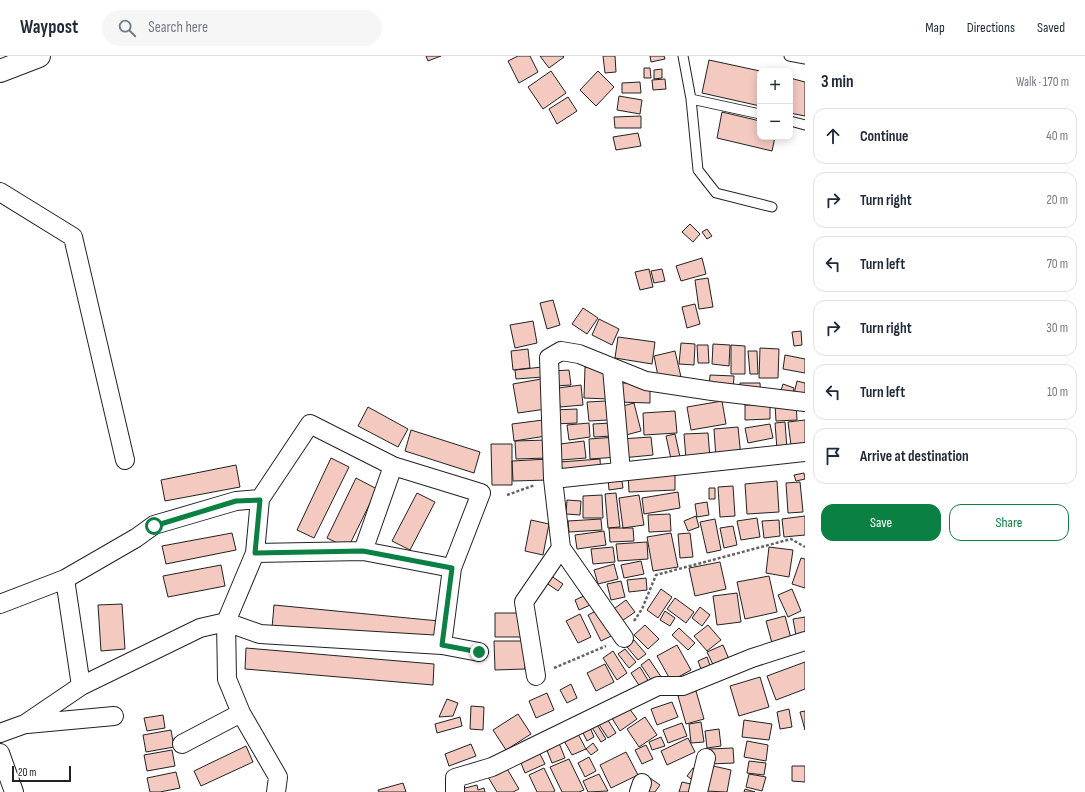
<!DOCTYPE html>
<html lang="en">
<head>
<meta charset="utf-8">
<style>
  body { margin:0; font-family:"Sofia Sans Condensed",sans-serif; background:#f6f6f7; color:#1f2937 }
  .controls { position:absolute; right:12px; top:12px; display:grid; overflow:hidden; border-radius:8px; box-shadow:0 2px 10px #0003 }
  .controls button { width:36px; height:36px; display:grid; place-items:center; padding:0; border:0; border-bottom:1px solid #e0e1e3; background:#fff; color:#1f2937; font:20px sans-serif }
  .scale { position:absolute; left:12px; bottom:10px; width:59px; box-sizing:border-box; padding-left:4px; border:2px solid #222; border-top:0; font-size:11px; line-height:14px; white-space:nowrap; color:#222; -webkit-text-stroke:3px #fff; paint-order:stroke }
  .stop { position:absolute; width:12px; height:12px; margin:-9px; border:3px solid #0b8043; border-radius:50%; background:#fff }
  .stop.end { background:#0b8043; border-color:#fff; box-shadow:0 1px 4px #0008 }
  .list { margin:0; padding:0; list-style:none }
  h2 { display:flex; justify-content:space-between; align-items:center; height:52px; margin:0; padding:0 16px; font-size:17px }
  h2 small { font-size:13px; font-weight:400; color:#747a83 }
  .list li { display:grid; grid-template-columns:26px 1fr auto; gap:12px; align-items:center; box-sizing:border-box; height:56px; margin:0 8px 8px; padding:0 8px; border:1px solid #e0e1e3; border-radius:12px }
  .list b { display:block; font-size:15px; white-space:nowrap }
  .list em { font-size:13px; font-style:normal; color:#747a83 }
  .actions { display:flex; gap:8px; padding:12px 16px }
  .actions a { flex:1; padding:9px 0; border:1px solid #0b8043; border-radius:12px; text-align:center; font-size:14px; color:#0b8043 }
  .actions .main { background:#0b8043; color:#fff }
  .icon { flex:none; width:22px; height:22px; fill:none; stroke:currentColor; stroke-width:2; stroke-linecap:round; stroke-linejoin:round }
  .map { position:relative; flex:none; width:805px; height:736px; overflow:hidden }
  header { display:flex; align-items:center; gap:24px; box-sizing:border-box; height:56px; padding:0 20px; background:#fff; border-bottom:1px solid #e0e1e3 }
  header strong { font-size:19px }
  nav { display:flex; gap:22px; margin-inline-start:auto; font-size:14px }
  .search { width:280px; height:36px; background:#f6f6f7; display:flex; align-items:center; gap:10px; box-sizing:border-box; padding:0 14px; border-radius:22px; color:#747a83; font-size:15px }
  main { display:flex }
  aside { flex:1; background:#fff }
  .map>svg:first-child { display:block }
</style>
</head>
<body>
<header>
<strong>Waypost</strong>
<div class="search"><svg class="icon" aria-label="search" viewBox="0 0 24 24"><circle cx="10" cy="10" r="6"/><path d="M15 15l6 6"/></svg>Search here</div>
<nav><a>Map</a><a>Directions</a><a>Saved</a></nav>
</header>
<main>
<div class="map">
<svg width="805" height="736" viewBox="0 0 805 736">
  <rect width="100%" height="100%" fill="#fff"/>
  <path fill="#f3c9c0" stroke="#222" d="M 426,0 L 441,0 L 428,5 Z
    M 518,0 L 530,0 L 538,16 L 519,27 L 508,5 Z
    M 540,0 L 563,0 L 564,1 L 549,12 Z
    M 603,0 L 615,0 L 616,16 L 605,17 Z
    M 650,0 L 664,0 L 665,3 L 651,6 Z
    M 709,4 L 760,15 L 760,50 L 702,37 Z
    M 644,12 L 650,12 L 651,22 L 644,22 Z
    M 662,13 L 662,22 L 654,23 L 654,14 Z
    M 551,15 L 566,37 L 543,53 L 528,31 Z
    M 598,15 L 614,31 L 596,50 L 580,34 Z
    M 790,22 L 805,26 L 805,60 L 790,57 Z
    M 665,23 L 666,33 L 653,34 L 652,24 Z
    M 640,26 L 641,37 L 622,37 L 622,27 Z
    M 619,40 L 642,44 L 640,58 L 617,54 Z
    M 568,41 L 577,55 L 557,68 L 549,53 Z
    M 722,56 L 760,65 L 760,81 L 775,81 L 772,95 L 717,82 Z
    M 641,60 L 641,72 L 615,72 L 614,61 Z
    M 638,77 L 641,90 L 616,94 L 613,81 Z
    M 690,168 L 700,178 L 693,186 L 682,176 Z
    M 707,173 L 712,180 L 707,183 L 702,176 Z
    M 702,202 L 706,218 L 681,225 L 676,210 Z
    M 649,213 L 653,231 L 640,234 L 635,216 Z
    M 662,213 L 665,225 L 654,227 L 651,215 Z
    M 708,222 L 713,251 L 699,253 L 695,224 Z
    M 553,244 L 560,269 L 547,273 L 540,247 Z
    M 695,248 L 700,268 L 687,272 L 682,251 Z
    M 583,252 L 598,262 L 587,278 L 572,268 Z
    M 599,263 L 619,273 L 612,289 L 592,279 Z
    M 533,265 L 537,287 L 515,292 L 510,269 Z
    M 801,275 L 802,289 L 794,290 L 792,276 Z
    M 618,281 L 655,286 L 652,308 L 615,302 Z
    M 681,287 L 695,288 L 694,309 L 679,308 Z
    M 713,288 L 730,289 L 729,310 L 712,308 Z
    M 697,289 L 708,289 L 709,307 L 698,307 Z
    M 731,289 L 745,290 L 745,318 L 731,318 Z
    M 760,292 L 779,293 L 778,322 L 759,322 Z
    M 528,293 L 530,312 L 513,314 L 511,295 Z
    M 675,295 L 681,321 L 659,325 L 654,300 Z
    M 748,295 L 757,295 L 758,318 L 750,318 Z
    M 785,299 L 805,303 L 805,317 L 783,313 Z
    M 542,311 L 543,321 L 516,323 L 515,314 Z
    M 585,311 L 610,312 L 609,343 L 584,342 Z
    M 569,314 L 571,329 L 554,330 L 553,315 Z
    M 710,319 L 734,320 L 733,335 L 709,333 Z
    M 541,323 L 546,353 L 518,357 L 513,328 Z
    M 797,325 L 805,327 L 805,341 L 794,338 Z
    M 617,327 L 650,327 L 650,347 L 617,346 Z
    M 740,327 L 760,327 L 761,344 L 741,345 Z
    M 783,328 L 794,332 L 792,342 L 780,338 Z
    M 581,329 L 583,349 L 560,351 L 558,332 Z
    M 606,345 L 608,364 L 589,365 L 587,346 Z
    M 722,345 L 726,368 L 691,374 L 687,351 Z
    M 796,346 L 797,364 L 776,365 L 775,347 Z
    M 634,347 L 641,375 L 626,379 L 619,351 Z
    M 745,349 L 770,349 L 770,363 L 745,364 Z
    M 368,351 L 408,373 L 398,391 L 358,370 Z
    M 577,353 L 577,367 L 554,368 L 553,354 Z
    M 675,355 L 677,377 L 644,379 L 643,357 Z
    M 543,364 L 546,380 L 514,385 L 512,368 Z
    M 805,364 L 805,395 L 792,397 L 788,366 Z
    M 785,366 L 787,393 L 777,393 L 775,367 Z
    M 589,367 L 590,381 L 569,384 L 567,369 Z
    M 611,367 L 612,380 L 594,381 L 593,368 Z
    M 770,368 L 773,382 L 748,387 L 745,372 Z
    M 738,371 L 741,401 L 716,403 L 714,373 Z
    M 411,374 L 480,396 L 474,417 L 405,395 Z
    M 708,377 L 710,402 L 686,403 L 684,378 Z
    M 675,378 L 680,401 L 671,403 L 666,380 Z
    M 616,381 L 618,401 L 590,403 L 589,383 Z
    M 651,381 L 653,399 L 622,402 L 620,383 Z
    M 547,384 L 548,402 L 516,403 L 515,385 Z
    M 584,385 L 586,402 L 561,404 L 560,388 Z
    M 491,388 L 512,388 L 512,429 L 492,429 Z
    M 331,402 L 349,411 L 314,482 L 297,474 Z
    M 549,403 L 549,424 L 513,425 L 512,405 Z
    M 600,403 L 601,418 L 561,421 L 560,406 Z
    M 236,409 L 240,431 L 165,445 L 161,424 Z
    M 675,415 L 675,434 L 629,436 L 628,417 Z
    M 804,417 L 805,423 L 796,425 L 794,419 Z
    M 621,419 L 623,432 L 609,434 L 608,421 Z
    M 356,422 L 377,433 L 348,492 L 327,482 Z
    M 777,425 L 779,456 L 747,458 L 745,428 Z
    M 800,426 L 803,456 L 788,457 L 786,427 Z
    M 733,430 L 735,460 L 720,461 L 718,431 Z
    M 709,432 L 715,432 L 715,443 L 709,443 Z
    M 678,436 L 680,452 L 644,458 L 642,442 Z
    M 417,437 L 435,446 L 410,494 L 392,485 Z
    M 616,437 L 620,471 L 608,472 L 605,438 Z
    M 602,439 L 603,462 L 583,462 L 583,440 Z
    M 639,439 L 644,469 L 623,472 L 619,442 Z
    M 567,444 L 581,445 L 580,459 L 566,458 Z
    M 707,446 L 709,459 L 697,461 L 695,448 Z
    M 670,458 L 671,475 L 649,476 L 648,459 Z
    M 696,460 L 699,471 L 688,475 L 684,465 Z
    M 805,460 L 805,479 L 784,481 L 782,463 Z
    M 757,462 L 760,481 L 741,484 L 737,465 Z
    M 601,463 L 602,474 L 569,476 L 568,465 Z
    M 715,463 L 721,494 L 707,497 L 700,466 Z
    M 531,464 L 549,468 L 543,499 L 525,495 Z
    M 779,464 L 780,480 L 764,482 L 762,465 Z
    M 733,470 L 737,489 L 724,492 L 720,472 Z
    M 609,472 L 633,472 L 634,485 L 610,486 Z
    M 604,475 L 606,489 L 577,493 L 575,479 Z
    M 232,477 L 236,494 L 166,508 L 162,490 Z
    M 671,477 L 678,511 L 653,515 L 647,481 Z
    M 690,477 L 693,501 L 680,502 L 678,478 Z
    M 647,486 L 648,503 L 618,505 L 616,488 Z
    M 613,491 L 615,506 L 593,508 L 591,493 Z
    M 769,491 L 793,494 L 789,521 L 766,517 Z
    M 801,502 L 805,503 L 805,532 L 792,528 Z
    M 641,505 L 644,518 L 624,522 L 621,509 Z
    M 720,506 L 726,533 L 695,540 L 689,512 Z
    M 614,508 L 618,523 L 598,528 L 594,514 Z
    M 221,509 L 225,530 L 168,541 L 163,520 Z
    M 547,517 L 563,528 L 558,535 L 542,524 Z
    M 769,520 L 777,556 L 745,563 L 737,526 Z
    M 646,522 L 647,534 L 629,536 L 627,524 Z
    M 621,525 L 625,541 L 611,544 L 607,528 Z
    M 661,533 L 672,541 L 658,562 L 647,554 Z
    M 792,533 L 801,555 L 788,561 L 778,539 Z
    M 737,537 L 741,566 L 717,569 L 713,540 Z
    M 586,539 L 590,549 L 579,554 L 575,544 Z
    M 675,542 L 694,556 L 686,567 L 667,553 Z
    M 626,544 L 635,556 L 619,567 L 611,555 Z
    M 122,548 L 125,593 L 101,595 L 98,549 Z
    M 274,549 L 439,565 L 437,587 L 272,572 Z
    M 700,551 L 710,559 L 702,570 L 692,562 Z
    M 600,553 L 613,579 L 601,585 L 588,559 Z
    M 665,555 L 675,562 L 670,570 L 660,564 Z
    M 495,557 L 523,557 L 523,581 L 495,581 Z
    M 580,558 L 591,581 L 578,587 L 566,565 Z
    M 785,560 L 792,586 L 773,591 L 766,565 Z
    M 805,561 L 805,584 L 797,585 L 793,563 Z
    M 645,569 L 659,583 L 648,593 L 634,579 Z
    M 708,569 L 721,584 L 707,595 L 694,580 Z
    M 679,572 L 695,587 L 688,594 L 672,579 Z
    M 634,584 L 646,598 L 638,604 L 627,591 Z
    M 494,585 L 524,585 L 525,613 L 495,614 Z
    M 677,589 L 691,614 L 671,625 L 657,600 Z
    M 723,589 L 731,608 L 716,615 L 707,596 Z
    M 246,592 L 434,608 L 433,629 L 245,613 Z
    M 625,593 L 636,606 L 629,612 L 618,598 Z
    M 613,595 L 627,617 L 617,624 L 603,602 Z
    M 707,601 L 711,612 L 702,616 L 698,605 Z
    M 649,603 L 664,625 L 656,631 L 641,609 Z
    M 805,606 L 805,633 L 776,644 L 767,620 Z
    M 605,608 L 614,626 L 596,635 L 587,617 Z
    M 640,611 L 652,631 L 644,637 L 631,617 Z
    M 760,621 L 769,651 L 739,660 L 730,630 Z
    M 571,628 L 577,642 L 567,647 L 560,634 Z
    M 696,635 L 704,663 L 686,668 L 678,640 Z
    M 547,637 L 554,654 L 536,662 L 529,645 Z
    M 447,643 L 458,647 L 453,660 L 439,661 Z
    M 672,646 L 678,661 L 657,669 L 651,653 Z
    M 626,648 L 637,663 L 620,675 L 610,659 Z
    M 471,650 L 484,651 L 483,674 L 470,673 Z
    M 789,653 L 792,671 L 780,673 L 777,656 Z
    M 805,655 L 805,674 L 800,656 Z
    M 518,658 L 531,678 L 506,694 L 493,674 Z
    M 163,659 L 165,672 L 147,675 L 144,662 Z
    M 460,661 L 462,670 L 437,677 L 435,668 Z
    M 606,661 L 616,677 L 608,682 L 598,667 Z
    M 645,661 L 657,679 L 639,691 L 627,673 Z
    M 744,664 L 772,668 L 769,684 L 742,681 Z
    M 701,666 L 704,686 L 691,687 L 689,668 Z
    M 596,667 L 606,683 L 601,686 L 591,670 Z
    M 682,667 L 687,680 L 668,687 L 663,674 Z
    M 589,669 L 594,681 L 587,685 L 581,673 Z
    M 719,673 L 721,690 L 707,692 L 705,675 Z
    M 171,674 L 174,691 L 146,696 L 143,679 Z
    M 577,676 L 586,693 L 572,699 L 563,683 Z
    M 661,681 L 665,690 L 652,694 L 649,686 Z
    M 557,682 L 565,702 L 552,707 L 544,687 Z
    M 688,682 L 695,696 L 667,709 L 661,695 Z
    M 747,685 L 768,689 L 766,705 L 744,701 Z
    M 593,687 L 598,694 L 591,699 L 586,693 Z
    M 471,688 L 476,700 L 449,710 L 445,698 Z
    M 646,689 L 653,703 L 642,708 L 635,694 Z
    M 246,690 L 253,706 L 201,730 L 194,715 Z
    M 733,692 L 734,707 L 710,708 L 709,693 Z
    M 172,694 L 175,710 L 147,715 L 144,699 Z
    M 538,694 L 545,708 L 525,717 L 519,702 Z
    M 626,696 L 638,719 L 611,732 L 600,709 Z
    M 589,701 L 596,715 L 585,721 L 578,707 Z
    M 569,703 L 584,734 L 579,736 L 562,736 L 550,711 Z
    M 749,705 L 766,707 L 764,719 L 747,717 Z
    M 709,709 L 731,714 L 727,736 L 704,735 Z
    M 792,710 L 805,710 L 805,726 L 792,725 Z
    M 506,711 L 519,733 L 513,736 L 497,736 L 488,721 Z
    M 544,712 L 555,735 L 553,736 L 537,736 L 529,719 Z
    M 693,712 L 700,717 L 694,725 L 687,720 Z
    M 176,716 L 180,732 L 160,736 L 150,736 L 147,722 Z
    M 599,718 L 608,735 L 588,736 L 583,725 Z
    M 749,718 L 766,721 L 762,735 L 746,731 Z
    M 650,722 L 660,729 L 655,736 L 641,736 Z
    M 682,726 L 695,729 L 694,736 L 679,736 Z
    M 403,727 L 406,736 L 379,736 L 378,734 Z
    M 477,729 L 478,734 L 484,732 L 485,736 L 458,736 L 457,734 Z
    M 745,733 L 755,736 L 744,736 Z"/>
  <g fill="none" stroke-linecap="round" stroke-linejoin="round">
    <defs>
      <path id="service" d="M 683,0 L 691,43 L 698,114 L 716,137 L 772,151
        M 789,0 L 805,3
        M 691,43 L 760,58
        M 790,65 L 805,69"/>
      <path id="minor" d="M 0,136 L 73,181 L 125,404
        M 612,312 L 621,416
        M 553,423 L 805,396
        M 363,495 L 393,410
        M 255,497 L 363,495 L 452,512
        M 65,523 L 81,630
        M 0,548 L 65,523 L 136,482 L 154,469 L 236,445 L 260,443
        M 624,582 L 561,492 L 553,423 L 549,302 L 561,295 L 579,298 L 646,325 L 712,335 L 805,346
        M 536,620 L 524,546 L 561,492
        M 27,668 L 114,660
        M 0,677 L 25,668 L 81,630 L 200,572 L 226,566 L 260,578 L 442,589 L 479,596
        M 182,688 L 241,657
        M 0,697 L 14,736
        M 276,736 L 278,721 L 241,657 L 227,623 L 226,566 L 255,497 L 260,443 L 310,368 L 393,410 L 481,437 L 452,512 L 442,589
        M 455,736 L 455,722 L 492,711 L 658,630 L 683,630 L 752,602 L 805,585
        M 639,736 L 642,727
        M 698,736 L 706,702"/>
      <path id="secondary" d="M 0,15 L 39,0"/>
    </defs>
    <use href="#service" stroke="#222" stroke-width="11"/>
    <use href="#minor" stroke="#222" stroke-width="20"/>
    <use href="#secondary" stroke="#222" stroke-width="24"/>
    <path stroke="#646464" stroke-width="2.5" stroke-dasharray="3 2" stroke-linecap="butt" d="M 507,439 L 535,429
      M 634,565 L 642,553 L 656,519 L 791,483 L 805,491
      M 554,612 L 606,590"/>
    <use href="#service" stroke="#fff" stroke-width="9"/>
    <use href="#minor" stroke="#fff" stroke-width="18"/>
    <use href="#secondary" stroke="#fff" stroke-width="22"/>
  </g>
  <g fill="none" stroke-linecap="round" stroke-linejoin="round">
    <path stroke="#0b8043" stroke-width="5" d="M 154,470 L 236,445 L 260,444 L 255,497 L 363,495 L 452,512 L 442,589 L 479,596"/>
  </g>
</svg>
<div class="controls">
<button>+</button>
<button>−</button>
</div>
<div class="scale">20 m</div>
<div class="stop" style="left:154px;top:470px"></div>
<div class="stop end" style="left:479px;top:596px"></div>
</div>
<aside>
<h2>3 min<small>Walk · 170 m</small></h2>
<ul class="list">
<li><svg class="icon" aria-label="ahead" viewBox="0 0 24 24"><path d="M12 20V5M6 11l6-6 6 6"/></svg><div><b>Continue</b></div><em>40 m</em></li>
<li><svg class="icon" aria-label="right" viewBox="0 0 24 24"><path d="M7 20v-9h11M14 6l5 5-5 5"/></svg><div><b>Turn right</b></div><em>20 m</em></li>
<li><svg class="icon" aria-label="left" viewBox="0 0 24 24"><path d="M17 20v-9H6M10 6l-5 5 5 5"/></svg><div><b>Turn left</b></div><em>70 m</em></li>
<li><svg class="icon" aria-label="right" viewBox="0 0 24 24"><path d="M7 20v-9h11M14 6l5 5-5 5"/></svg><div><b>Turn right</b></div><em>30 m</em></li>
<li><svg class="icon" aria-label="left" viewBox="0 0 24 24"><path d="M17 20v-9H6M10 6l-5 5 5 5"/></svg><div><b>Turn left</b></div><em>10 m</em></li>
<li><svg class="icon" aria-label="arrive" viewBox="0 0 24 24"><path d="M6 21V4h12l-3 4 3 4H6"/></svg><div><b>Arrive at destination</b></div></li>
</ul>
<div class="actions"><a class="main">Save</a><a>Share</a></div>
</aside>
</main>
</body>
</html>
